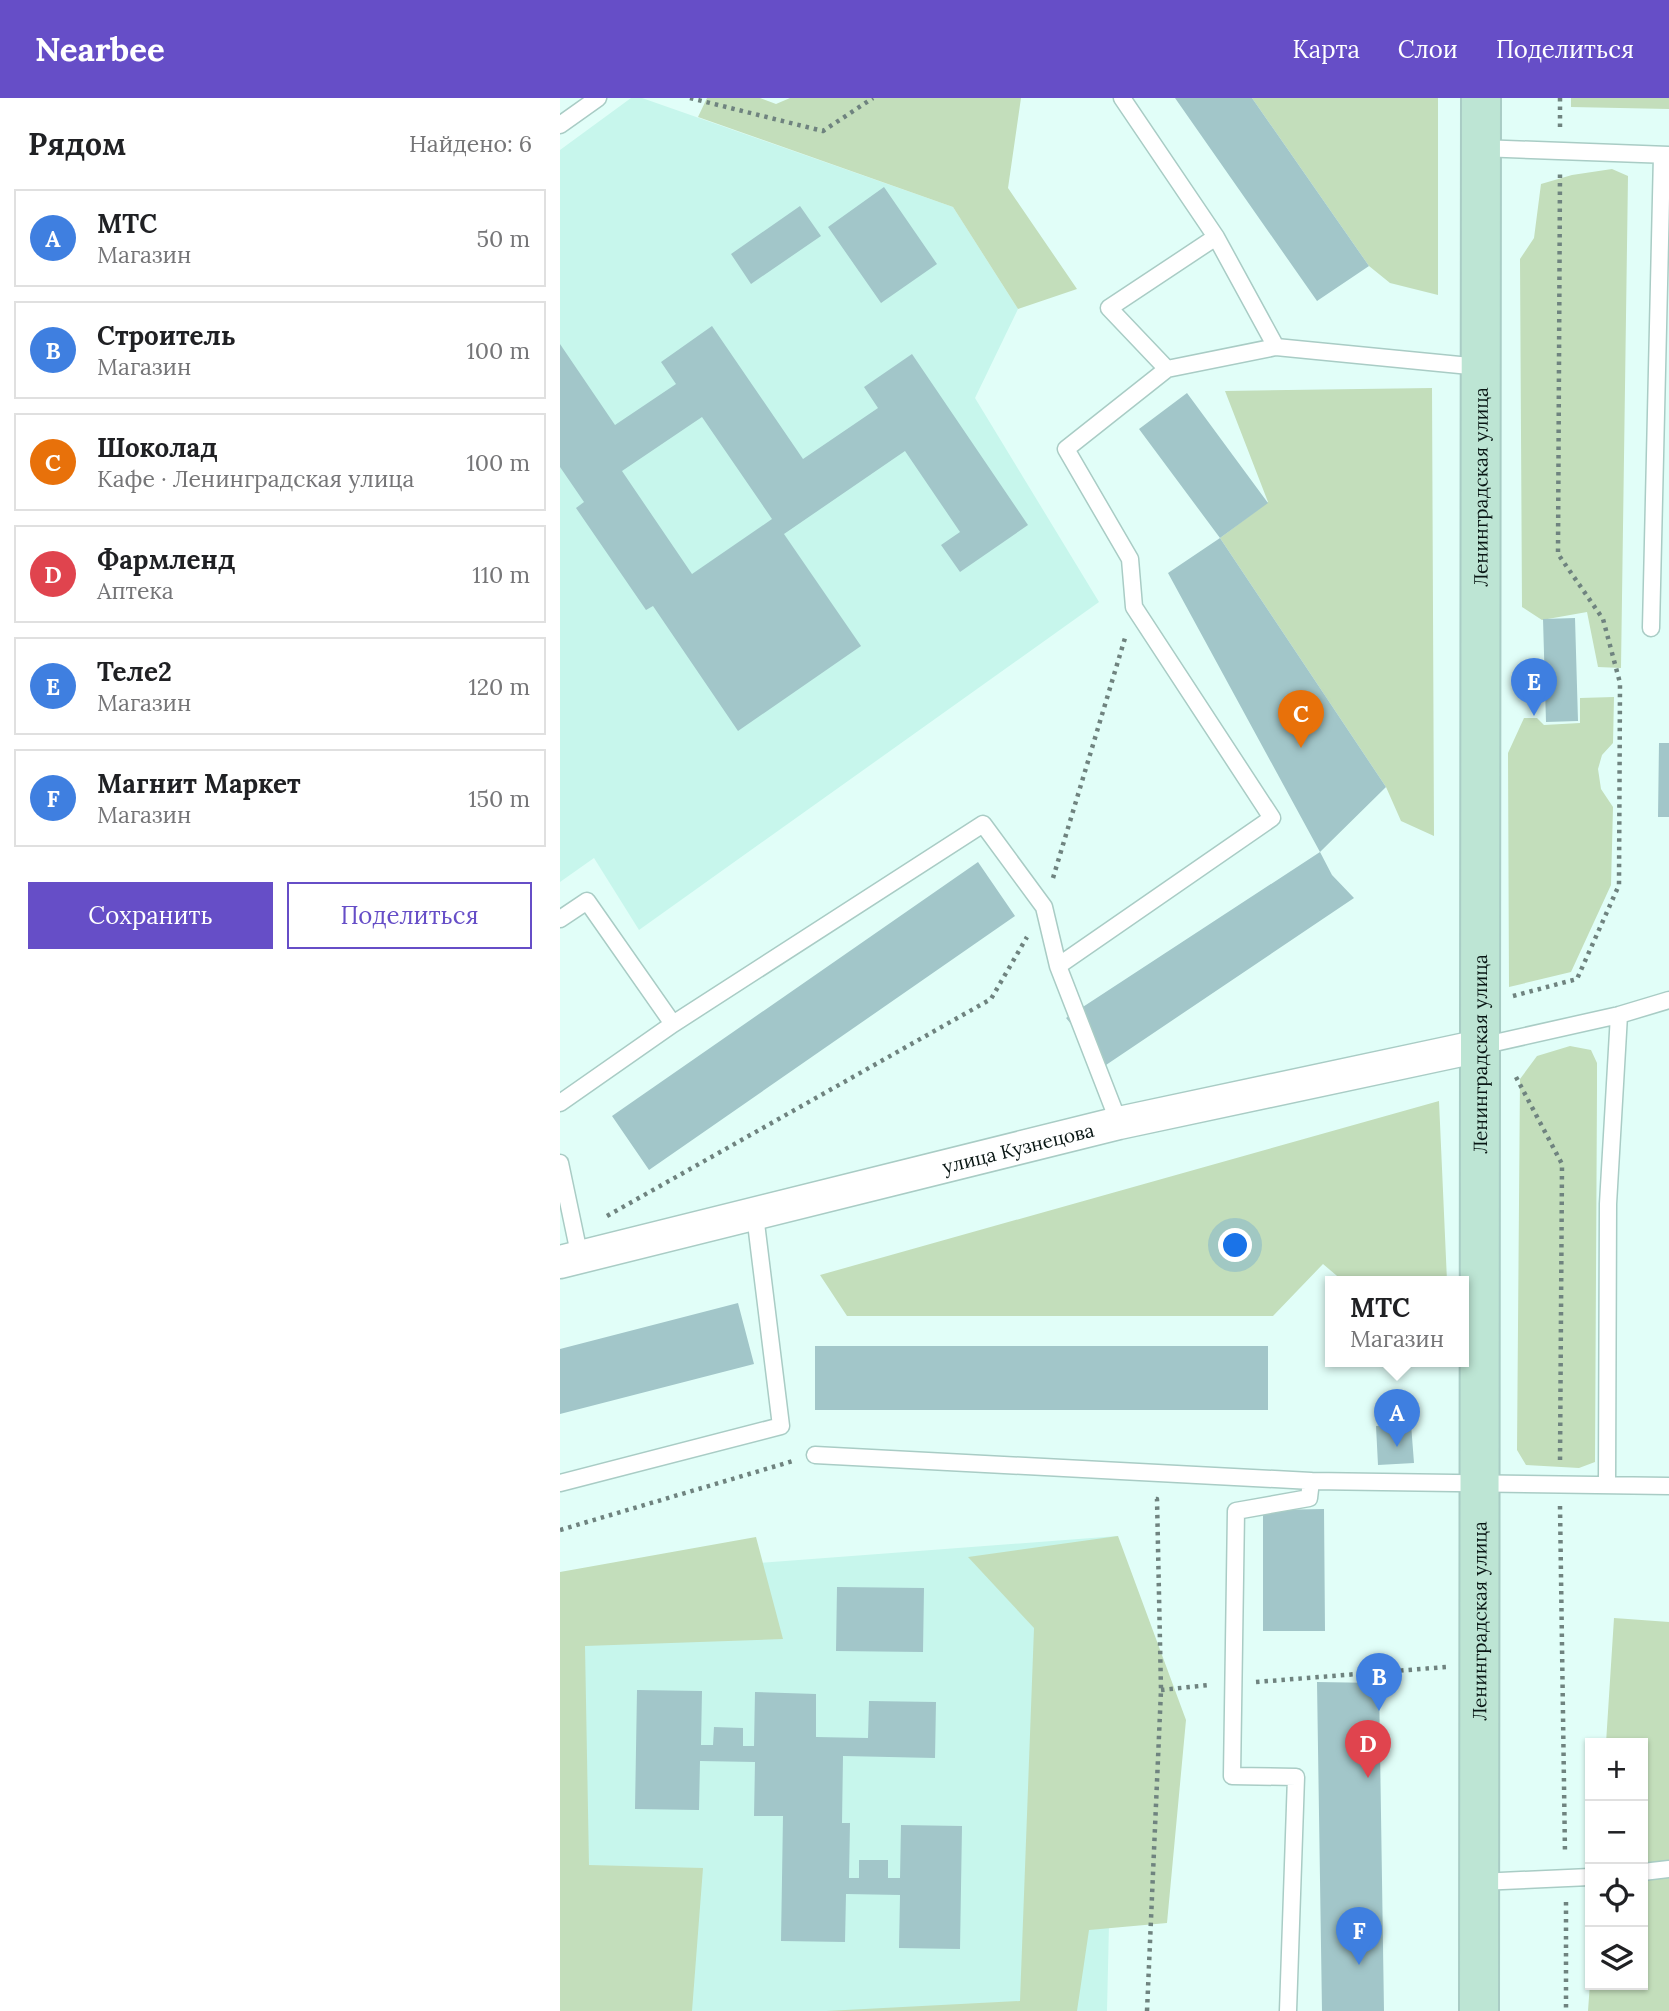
<!DOCTYPE html>
<html lang="ru">
<head>
<meta charset="utf-8">
<style>
  body { margin:0; font-family:Lora,serif; background:#f2f2f2; color:#202124 }
  .controls { position:absolute; right:21px; bottom:21px; display:grid; overflow:hidden; border-radius:0px; box-shadow:0 2px 5px #0004 }
  .controls button { width:63px; height:63px; display:grid; place-items:center; padding:0; border:0; border-bottom:2px solid #e0e0e0; background:#fff; color:#202124; font:35px sans-serif }
  .you { position:absolute; left:676px; top:1148px; width:24px; height:24px; margin:-18px; border:5px solid #fff; border-radius:50%; background:#1a73e8; box-shadow:0 0 0 10px #1a73e833 }
  .badge { display:grid; place-items:center; width:46px; height:46px; border-radius:50%; background:#664ec7; color:#fff; font-size:23px; font-weight:700 }
  .pin { position:absolute; translate:-50% -58px; filter:drop-shadow(0 2px 4px #0008) }
  .pin::after { content:''; position:absolute; top:37px; width:24px; height:21px; background:inherit; clip-path:polygon(0 0,100% 0,50% 100%) }
  .popup { position:absolute; left:765px; top:1178px; width:144px; height:91px; box-sizing:border-box; display:grid; place-content:center; border-radius:0px; background:#fff; filter:drop-shadow(0 2px 5px #0005); font-size:23px; white-space:nowrap; color:#757577 }
  .popup b { font-size:26px; color:#202124 }
  .popup::after { content:''; position:absolute; left:50%; top:100%; margin-left:-14px; border:14px solid transparent; border-top-color:#fff }
  .list { margin:0; padding:0; list-style:none }
  h2 { display:flex; justify-content:space-between; align-items:center; height:91px; margin:0; padding:0 28px; font-size:30px }
  h2 small { font-size:23px; font-weight:400; color:#757577 }
  .list li { display:grid; grid-template-columns:46px 1fr auto; gap:21px; align-items:center; box-sizing:border-box; height:98px; margin:0 14px 14px; padding:0 14px; border:2px solid #e0e0e0; border-radius:0px }
  .list b { display:block; font-size:26px; white-space:nowrap }
  .list p { margin:0; font-size:23px; white-space:nowrap; color:#757577 }
  .list em { font-size:23px; font-style:normal; color:#757577 }
  .actions { display:flex; gap:14px; padding:21px 28px }
  .actions a { flex:1; padding:16px 0; border:2px solid #664ec7; border-radius:0px; text-align:center; font-size:24px; color:#664ec7 }
  .actions .main { background:#664ec7; color:#fff }
  .icon { flex:none; width:38px; height:38px; fill:none; stroke:currentColor; stroke-width:2; stroke-linecap:round; stroke-linejoin:round }
  .map { position:relative; flex:none; width:1109px; height:1913px; overflow:hidden }
  header { display:flex; align-items:center; gap:42px; box-sizing:border-box; height:98px; padding:0 35px; background:#664ec7; color:#fff }
  header strong { font-size:33px }
  nav { display:flex; gap:38px; margin-inline-start:auto; font-size:24px }
  main { display:flex }
  aside { flex:1; background:#fff }
  .map>svg:first-child { display:block }
</style>
</head>
<body>
<header>
<strong>Nearbee</strong>
<nav><a>Карта</a><a>Слои</a><a>Поделиться</a></nav>
</header>
<main>
<aside>
<h2>Рядом<small>Найдено: 6</small></h2>
<ul class="list">
<li><span class="badge" style="background:#3f7fe0">A</span><div><b>МТС</b><p>Магазин</p></div><em>50 m</em></li>
<li><span class="badge" style="background:#3f7fe0">B</span><div><b>Строитель</b><p>Магазин</p></div><em>100 m</em></li>
<li><span class="badge" style="background:#e8710a">C</span><div><b>Шоколад</b><p>Кафе · Ленинградская улица</p></div><em>100 m</em></li>
<li><span class="badge" style="background:#e0444e">D</span><div><b>Фармленд</b><p>Аптека</p></div><em>110 m</em></li>
<li><span class="badge" style="background:#3f7fe0">E</span><div><b>Теле2</b><p>Магазин</p></div><em>120 m</em></li>
<li><span class="badge" style="background:#3f7fe0">F</span><div><b>Магнит Маркет</b><p>Магазин</p></div><em>150 m</em></li>
</ul>
<div class="actions"><a class="main">Сохранить</a><a>Поделиться</a></div>
</aside>
<div class="map">
<svg width="1109" height="1913" viewBox="0 0 1109 1913">
  <rect width="100%" height="100%" fill="#e1fef8"/>
  <path fill="#c7f6ec" d="M 71,0 L 82,0 L 393,109 L 458,211 L 415,300 L 539,504 L 79,832 L 34,760 L 0,784 L 0,52 Z
    M 558,1438 L 547,1913 L 0,1913 L 0,1480 Z"/>
  <path fill="#c3debb" d="M 147,0 L 200,0 L 216,6 L 230,0 L 461,0 L 448,90 L 517,191 L 458,211 L 393,109 L 138,19 Z
    M 692,0 L 878,0 L 878,197 L 830,185 L 809,168 Z
    M 1011,0 L 1109,0 L 1109,11 L 1011,9 Z
    M 1052,71 L 1068,78 L 1061,570 L 1038,569 L 1027,514 L 982,522 L 962,509 L 960,161 L 974,140 L 981,86 L 1012,77 Z
    M 872,290 L 874,738 L 841,723 L 826,689 L 660,440 L 708,404 L 665,293 Z
    M 1054,599 L 1053,645 L 1042,657 L 1038,671 L 1041,691 L 1053,709 L 1051,787 L 1011,874 L 949,889 L 948,655 L 964,620 L 977,620 L 984,627 L 1020,625 L 1020,600 Z
    M 1010,948 L 1031,952 L 1037,965 L 1037,990 L 1035,1364 L 1019,1370 L 966,1367 L 957,1352 L 960,981 L 977,958 Z
    M 879,1003 L 887,1183 L 783,1183 L 763,1166 L 713,1218 L 287,1218 L 260,1177 Z
    M 558,1438 L 626,1622 L 607,1825 L 529,1832 L 517,1913 L 266,1913 L 460,1903 L 474,1530 L 408,1459 Z
    M 196,1439 L 223,1541 L 25,1548 L 29,1767 L 143,1770 L 132,1913 L 0,1913 L 0,1474 Z
    M 1054,1520 L 1109,1524 L 1109,1913 L 1028,1913 L 1030,1885 L 1030,1887 L 1083,1887 L 1083,1645 L 1046,1645 Z"/>
  <path fill="#a2c6c9" fill-rule="evenodd" d="M 615,0 L 692,0 L 809,168 L 757,203 Z
    M 324,89 L 377,166 L 321,205 L 268,129 Z
    M 240,108 L 261,138 L 191,186 L 171,156 Z
    M 152,228 L 243,361 L 318,310 L 304,289 L 352,256 L 468,427 L 400,474 L 381,447 L 400,434 L 345,353 L 224,436 L 301,548 L 178,633 L 93,508 L 86,512 L 16,410 L 24,404 L 0,369 L 0,246 L 55,327 L 116,286 L 101,264 ZM 142,319 L 212,421 L 132,476 L 62,373 Z
    M 627,295 L 708,405 L 660,440 L 826,689 L 760,754 L 608,475 L 660,440 L 579,331 Z
    M 1015,520 L 1018,623 L 986,624 L 983,521 Z
    M 1099,645 L 1109,645 L 1109,719 L 1098,719 Z
    M 760,754 L 772,777 L 794,800 L 546,967 L 506,920 Z
    M 418,764 L 455,818 L 89,1072 L 52,1018 Z
    M 178,1205 L 194,1266 L 0,1316 L 0,1251 Z
    M 255,1248 L 708,1248 L 708,1312 L 255,1312 Z
    M 851,1326 L 854,1365 L 818,1367 L 816,1328 Z
    M 764,1411 L 765,1533 L 703,1533 L 703,1412 Z
    M 277,1489 L 364,1490 L 363,1554 L 276,1553 Z
    M 757,1584 L 819,1585 L 824,1913 L 762,1913 Z
    M 77,1592 L 142,1593 L 141,1647 L 153,1647 L 154,1629 L 183,1630 L 183,1648 L 194,1648 L 195,1594 L 256,1596 L 256,1639 L 308,1640 L 309,1603 L 376,1604 L 375,1660 L 283,1658 L 282,1725 L 290,1725 L 289,1780 L 299,1780 L 299,1762 L 328,1762 L 328,1780 L 340,1780 L 341,1727 L 402,1728 L 400,1851 L 339,1850 L 340,1797 L 286,1796 L 285,1844 L 221,1843 L 223,1718 L 194,1718 L 195,1664 L 140,1663 L 139,1712 L 75,1711 Z"/>
  <g fill="none" stroke-linecap="round" stroke-linejoin="round">
    <defs>
      <path id="lane" d="M 562,0 L 656,139 L 716,249 L 920,269
        M 0,27 L 38,0
        M 920,50 L 1109,57
        M 607,271 L 549,210 L 656,139
        M 1091,530 L 1102,57
        M 0,821 L 27,803 L 113,926 L 0,1005
        M 498,868 L 712,720 L 574,509 L 570,461 L 506,351 L 607,271 L 716,249
        M 113,926 L 423,726 L 484,809 L 498,868 L 559,1025
        M 921,948 L 1059,917 L 1109,902
        M 0,1065 L 20,1160
        M 255,1357 L 751,1383 L 1109,1388
        M 0,1385 L 221,1328 L 195,1117
        M 1047,1387 L 1048,1106 L 1059,917
        M 1083,1774 L 1109,1771
        M 919,1784 L 1030,1779
        M 728,1913 L 736,1679 L 672,1678 L 676,1413 L 749,1400 L 751,1383"/>
      <g id="street">
        <path id="s1" d="M 0,1164 L 559,1025 L 920,948"/>
      </g>
      <g id="secondary">
        <path id="s2" d="M 919,1913 L 921,0"/>
      </g>
    </defs>
    <use href="#lane" stroke="#a9ccc5" stroke-width="19"/>
    <use href="#street" stroke="#a9ccc5" stroke-width="35"/>
    <use href="#secondary" stroke="#a9ccc5" stroke-width="42"/>
    <path stroke="#6f837f" stroke-width="4.5" stroke-dasharray="3.5 5" stroke-linecap="butt" d="M 130,0 L 263,33 L 313,0
      M 1000,0 L 1000,31
      M 493,780 L 565,540
      M 953,898 L 1017,881 L 1059,787 L 1060,585 L 1043,521 L 998,456 L 1000,74
      M 956,979 L 1002,1066 L 1000,1365
      M 47,1118 L 431,901 L 467,839
      M 1000,1408 L 1005,1756
      M 0,1432 L 233,1363
      M 696,1584 L 886,1569
      M 601,1592 L 649,1587
      M 1006,1804 L 1006,1913
      M 587,1913 L 601,1592 L 597,1401 L 595,1401"/>
    <use href="#lane" stroke="#fff" stroke-width="16"/>
    <use href="#street" stroke="#fff" stroke-width="32"/>
    <use href="#secondary" stroke="#bde5d4" stroke-width="38"/>
  </g>
  <g text-anchor="middle" stroke-width="5" stroke-linejoin="round" paint-order="stroke">
    <g font-size="19" fill="#091614" stroke="#fff">
      <text dy="7" stroke="none"><textPath href="#s2" startOffset="1524">Ленинградская улица</textPath></text>
      <text dy="7" stroke="none"><textPath href="#s2" startOffset="957">Ленинградская улица</textPath></text>
      <text dy="7" stroke="none"><textPath href="#s1" startOffset="472">улица Кузнецова</textPath></text>
      <text dy="7" stroke="none"><textPath href="#s2" startOffset="390">Ленинградская улица</textPath></text>
    </g>
  </g>
</svg>
<div class="controls">
<button>+</button>
<button>−</button>
<button><svg class="icon" aria-label="locate" viewBox="0 0 24 24"><circle cx="12" cy="12" r="6"/><path d="M12 2v4M12 18v4M2 12h4M18 12h4"/></svg></button>
<button><svg class="icon" aria-label="layers" viewBox="0 0 24 24"><path d="M12 4l9 5-9 5-9-5zM3 14l9 5 9-5"/></svg></button>
</div>
<div class="you"></div>
<div class="pin badge" style="left:837px;top:1349px;background:#3f7fe0">A</div>
<div class="popup"><b>МТС</b>Магазин</div>
<div class="pin badge" style="left:819px;top:1613px;background:#3f7fe0">B</div>
<div class="pin badge" style="left:741px;top:650px;background:#e8710a">C</div>
<div class="pin badge" style="left:808px;top:1680px;background:#e0444e">D</div>
<div class="pin badge" style="left:974px;top:618px;background:#3f7fe0">E</div>
<div class="pin badge" style="left:799px;top:1867px;background:#3f7fe0">F</div>
</div>
</main>
</body>
</html>
